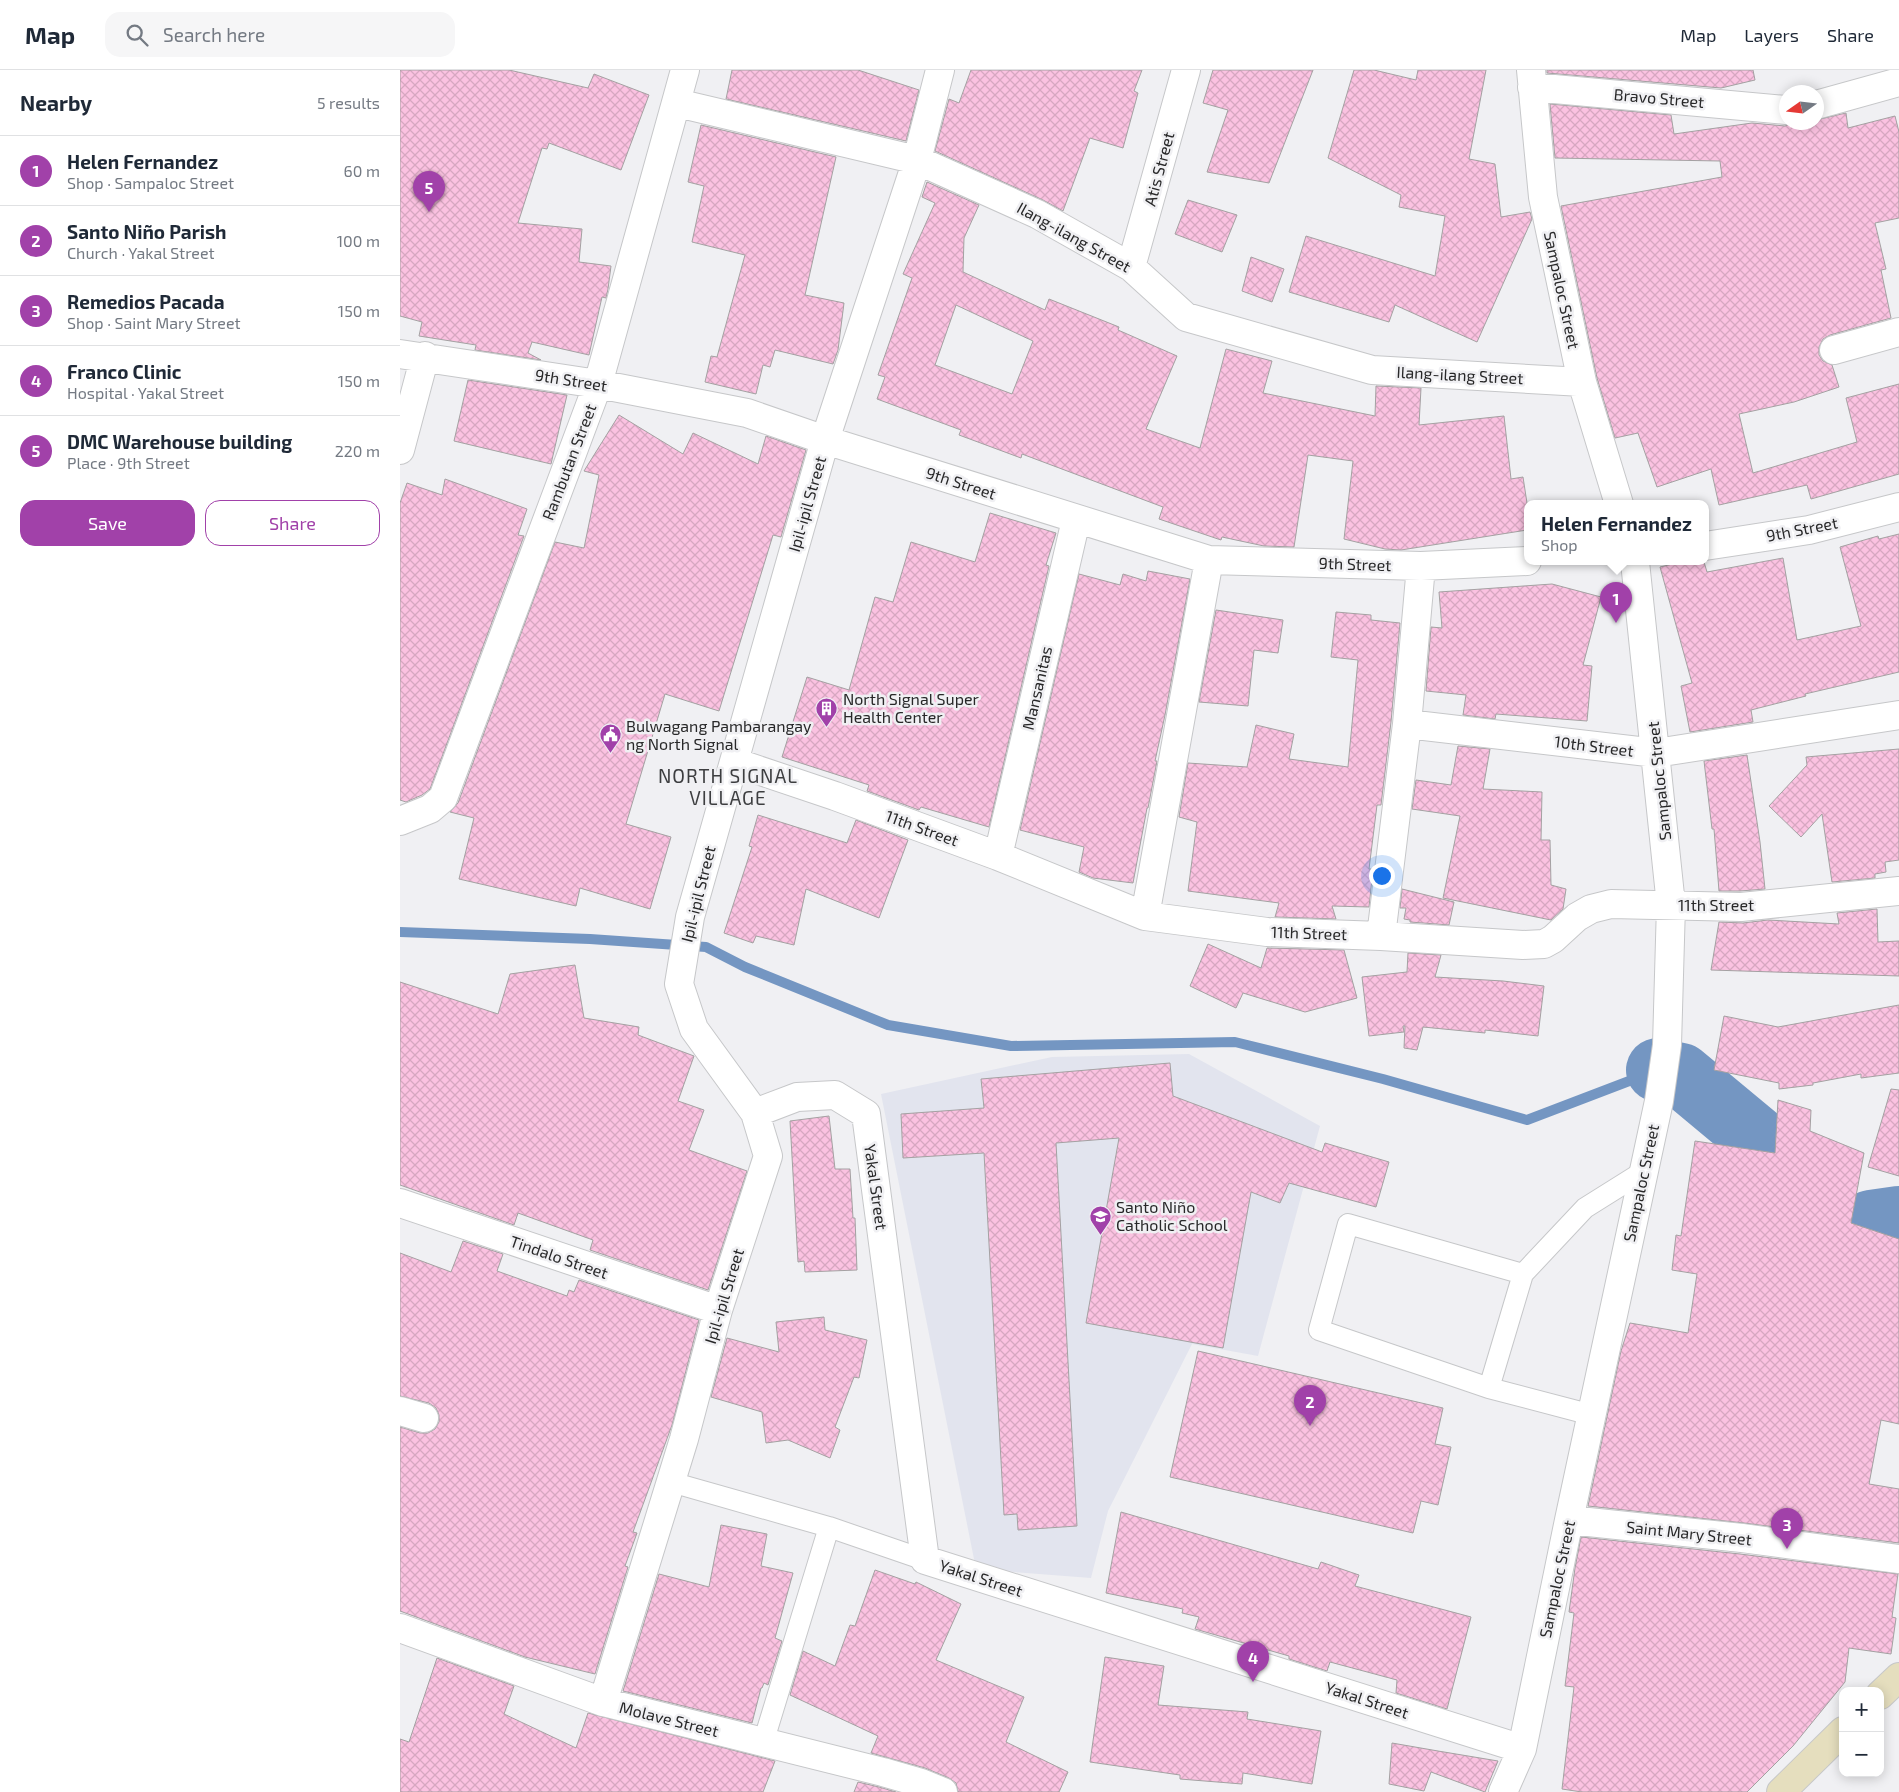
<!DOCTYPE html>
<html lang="en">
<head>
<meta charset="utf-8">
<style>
  body { margin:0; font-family:"Exo 2",sans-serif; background:#f6f6f7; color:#1f2937 }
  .controls { position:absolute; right:15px; bottom:15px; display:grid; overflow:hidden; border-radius:10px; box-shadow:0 2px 12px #0003 }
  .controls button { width:45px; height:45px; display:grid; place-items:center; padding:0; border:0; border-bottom:1px solid #e0e1e3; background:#fff; color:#1f2937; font:25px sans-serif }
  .compass { position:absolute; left:1379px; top:15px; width:45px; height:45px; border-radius:50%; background:#fff; box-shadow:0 2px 12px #0003; rotate:256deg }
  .you { position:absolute; left:981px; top:805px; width:18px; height:18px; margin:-12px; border:4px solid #fff; border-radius:50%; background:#1a73e8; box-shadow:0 0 0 8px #1a73e833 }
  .badge { display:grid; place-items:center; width:32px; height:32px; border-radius:50%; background:#a141a9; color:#fff; font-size:16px; font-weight:700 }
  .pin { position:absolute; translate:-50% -41px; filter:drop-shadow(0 1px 2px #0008) }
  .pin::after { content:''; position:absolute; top:26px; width:18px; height:15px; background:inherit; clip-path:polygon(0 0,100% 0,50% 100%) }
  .popup { position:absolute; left:1124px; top:430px; width:185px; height:65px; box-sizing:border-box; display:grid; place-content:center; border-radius:10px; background:#fff; filter:drop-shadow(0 1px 4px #0005); font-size:16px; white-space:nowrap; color:#747a83 }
  .popup b { font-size:19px; color:#1f2937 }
  .popup::after { content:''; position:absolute; left:50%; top:100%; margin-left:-10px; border:10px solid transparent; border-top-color:#fff }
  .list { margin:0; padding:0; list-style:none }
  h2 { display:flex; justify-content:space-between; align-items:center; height:65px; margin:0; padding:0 20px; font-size:21px }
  h2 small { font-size:16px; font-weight:400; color:#747a83 }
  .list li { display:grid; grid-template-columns:32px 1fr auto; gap:15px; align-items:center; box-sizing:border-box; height:70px; padding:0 20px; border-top:1px solid #e0e1e3 }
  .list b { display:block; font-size:19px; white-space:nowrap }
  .list p { margin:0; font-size:16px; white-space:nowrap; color:#747a83 }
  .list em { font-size:16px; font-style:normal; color:#747a83 }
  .actions { display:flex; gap:10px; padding:15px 20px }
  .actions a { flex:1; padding:11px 0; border:1px solid #a141a9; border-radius:15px; text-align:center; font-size:18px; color:#a141a9 }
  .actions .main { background:#a141a9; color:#fff }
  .icon { flex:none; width:28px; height:28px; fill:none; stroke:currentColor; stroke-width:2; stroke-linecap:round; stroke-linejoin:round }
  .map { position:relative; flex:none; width:1499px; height:1722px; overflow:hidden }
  header { display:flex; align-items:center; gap:30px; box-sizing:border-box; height:70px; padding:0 25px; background:#fff; border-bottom:1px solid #e0e1e3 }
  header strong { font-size:24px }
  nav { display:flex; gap:28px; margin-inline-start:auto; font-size:18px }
  .search { width:350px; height:45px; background:#f6f6f7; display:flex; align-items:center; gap:12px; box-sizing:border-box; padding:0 18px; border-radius:15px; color:#747a83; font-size:19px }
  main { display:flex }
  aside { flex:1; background:#fff }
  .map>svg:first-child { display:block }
</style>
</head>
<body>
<header>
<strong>Map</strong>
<div class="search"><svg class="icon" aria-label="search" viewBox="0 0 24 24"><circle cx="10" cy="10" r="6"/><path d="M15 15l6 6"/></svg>Search here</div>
<nav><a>Map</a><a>Layers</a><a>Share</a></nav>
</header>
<main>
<aside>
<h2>Nearby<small>5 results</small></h2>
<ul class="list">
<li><span class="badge">1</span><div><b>Helen Fernandez</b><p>Shop · Sampaloc Street</p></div><em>60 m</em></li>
<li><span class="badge">2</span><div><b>Santo Niño Parish</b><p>Church · Yakal Street</p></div><em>100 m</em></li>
<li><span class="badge">3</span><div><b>Remedios Pacada</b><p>Shop · Saint Mary Street</p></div><em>150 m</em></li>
<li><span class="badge">4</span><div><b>Franco Clinic</b><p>Hospital · Yakal Street</p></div><em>150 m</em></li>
<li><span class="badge">5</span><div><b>DMC Warehouse building</b><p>Place · 9th Street</p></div><em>220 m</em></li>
</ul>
<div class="actions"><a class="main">Save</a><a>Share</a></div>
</aside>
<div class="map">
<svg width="1499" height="1722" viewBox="0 0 1499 1722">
  <defs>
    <pattern id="building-cross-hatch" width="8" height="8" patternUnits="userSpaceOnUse" patternTransform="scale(1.25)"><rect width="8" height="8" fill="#fbc2e1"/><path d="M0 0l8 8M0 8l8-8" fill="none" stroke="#d7a7c1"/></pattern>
  </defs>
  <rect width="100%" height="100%" fill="#f0f0f3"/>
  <path fill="#e2e4ee" d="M 789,984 L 920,1056 L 858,1286 L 792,1274 L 708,1441 L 691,1508 L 576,1499 L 481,1024 L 652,987 Z"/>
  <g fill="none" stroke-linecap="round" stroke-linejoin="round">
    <path stroke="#7496c2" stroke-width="10" d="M 0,862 L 190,869 L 306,877 L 345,897 L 488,955 L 611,976 L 835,972 L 983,1009 L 1127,1050 L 1258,1000"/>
    <path stroke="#7496c2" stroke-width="64" d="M 1258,1000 L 1281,1005 L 1365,1075 L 1364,1103 L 1379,1161 L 1404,1187 L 1430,1185 L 1471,1152 L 1499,1148"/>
  </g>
  <path fill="url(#building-cross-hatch)" stroke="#a4a1a2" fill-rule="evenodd" d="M 0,0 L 109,0 L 188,18 L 194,4 L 249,25 L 221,100 L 149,73 L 147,79 L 142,78 L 118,153 L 182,159 L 179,192 L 211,196 L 208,219 L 206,228 L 202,227 L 189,285 L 132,272 L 128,283 L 141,290 L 75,280 L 76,275 L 19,266 L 22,252 L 0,246 Z
    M 332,0 L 458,0 L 519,20 L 506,71 L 326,29 Z
    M 571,0 L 742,0 L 734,21 L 738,23 L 723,78 L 690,68 L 663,141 L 643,130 L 535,81 L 549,29 L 559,33 Z
    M 813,0 L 913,0 L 869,113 L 807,102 L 828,40 L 803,33 Z
    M 954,0 L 974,0 L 1016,10 L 1018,0 L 1086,0 L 1069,89 L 1095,94 L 1101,147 L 1130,142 L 1132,149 L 1077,272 L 995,235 L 989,252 L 889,222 L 906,166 L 1035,206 L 1045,146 L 999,137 L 1001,125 L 928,88 Z
    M 1147,0 L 1353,0 L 1355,10 L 1321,18 L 1147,3 Z
    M 1150,34 L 1271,45 L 1274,64 L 1352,53 L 1385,56 L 1395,52 L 1416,52 L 1416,50 L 1446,43 L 1448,58 L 1495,46 L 1499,62 L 1499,148 L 1475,153 L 1486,199 L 1481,200 L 1491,248 L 1430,265 L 1423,269 L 1419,277 L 1419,285 L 1423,291 L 1432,295 L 1439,317 L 1394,332 L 1339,344 L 1353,403 L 1457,372 L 1446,328 L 1499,314 L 1499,404 L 1411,429 L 1407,415 L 1319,435 L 1311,399 L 1257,417 L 1238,363 L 1215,368 L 1197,308 L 1161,136 L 1322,107 L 1320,91 L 1155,88 Z
    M 301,55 L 436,87 L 405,225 L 444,233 L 438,280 L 433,294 L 375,280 L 370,297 L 363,295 L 356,324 L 305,312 L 311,286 L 317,287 L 345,185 L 292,172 L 304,116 L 288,112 Z
    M 527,112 L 579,135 L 564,168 L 563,202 L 645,240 L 649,229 L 719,257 L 718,260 L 777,286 L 746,359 L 800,378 L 826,279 L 872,291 L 863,323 L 975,346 L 976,316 L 1021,318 L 1019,355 L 1104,346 L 1111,409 L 1123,407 L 1127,433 L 1127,460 L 1001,480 L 985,479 L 944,469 L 953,391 L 908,385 L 894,477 L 864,476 L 822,467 L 821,470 L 759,449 L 763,437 L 622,384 L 621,388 L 559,365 L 561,360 L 477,329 L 485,307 L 478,305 L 512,208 L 503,204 L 535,133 L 522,127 ZM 556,235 L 633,271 L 612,324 L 535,295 Z
    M 788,130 L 837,145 L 822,182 L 775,164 Z
    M 851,187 L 884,199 L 872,232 L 842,221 Z
    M 68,310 L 167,325 L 151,394 L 54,371 Z
    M 219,345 L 283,384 L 293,363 L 358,394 L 366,366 L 406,380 L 381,467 L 373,465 L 319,641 L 265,624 L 226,754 L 271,767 L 250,839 L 180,818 L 176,836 L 59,809 L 74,748 L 50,742 L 58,733 L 155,472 L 184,478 L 199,405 L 184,401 Z
    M 45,409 L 127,439 L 118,465 L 124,466 L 30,719 L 22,725 L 6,732 L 0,730 L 0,433 L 7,413 L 42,425 Z
    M 590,443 L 656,463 L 646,495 L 649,496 L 589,757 L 521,737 L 519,740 L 467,721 L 469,715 L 382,687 L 407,607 L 449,620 L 475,527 L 493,532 L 511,472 L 575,492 Z
    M 1499,464 L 1499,602 L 1405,624 L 1406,626 L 1351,640 L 1353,652 L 1290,662 L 1281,616 L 1292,613 L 1260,497 L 1281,492 L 1304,492 L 1307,502 L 1383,488 L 1397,570 L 1461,556 L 1440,477 L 1478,466 L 1479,469 Z
    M 748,501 L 790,509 L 765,645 L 755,691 L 757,691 L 748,738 L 747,738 L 733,813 L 693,808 L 679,802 L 684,777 L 620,760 L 679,504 L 720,515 L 723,504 L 746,511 Z
    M 1152,514 L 1201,527 L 1183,595 L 1192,596 L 1187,651 L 1096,644 L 1095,649 L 1063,645 L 1066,625 L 1026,621 L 1031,557 L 1042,558 L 1039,522 Z
    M 816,540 L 883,550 L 878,583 L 854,580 L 848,636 L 799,632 Z
    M 936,542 L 971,545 L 971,550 L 1000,553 L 991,652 L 981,735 L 977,735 L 969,799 L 973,799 L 969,837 L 932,836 L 936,849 L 875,847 L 879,833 L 788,821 L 797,752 L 779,747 L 788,693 L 847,697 L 856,655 L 894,664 L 889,689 L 948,697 L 958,590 L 931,587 Z
    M 1058,676 L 1090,679 L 1083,719 L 1142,722 L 1141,770 L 1150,770 L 1151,815 L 1166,819 L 1163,839 L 1151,850 L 1043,828 L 1060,746 L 1012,739 L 1016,710 L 1051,715 Z
    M 1499,679 L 1499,790 L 1485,792 L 1486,802 L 1475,804 L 1475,808 L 1432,812 L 1422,744 L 1401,767 L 1369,736 L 1407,695 L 1406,687 Z
    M 1347,685 L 1360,772 L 1365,819 L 1340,821 L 1319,821 L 1314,759 L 1312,759 L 1304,691 Z
    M 358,745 L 447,773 L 456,750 L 508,770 L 479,848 L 406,819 L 394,875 L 356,866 L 353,873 L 324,863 L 352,777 L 349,776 Z
    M 1002,819 L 1054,832 L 1049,855 L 1010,852 L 1010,850 L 1004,849 L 1006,838 L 1000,838 Z
    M 1477,839 L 1478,872 L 1499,871 L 1499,906 L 1311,900 L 1319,852 L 1343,853 L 1368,850 L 1439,854 L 1437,843 Z
    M 808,874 L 861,898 L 867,878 L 944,880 L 957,928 L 905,942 L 843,923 L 836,938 L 790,916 Z
    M 1008,883 L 1041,885 L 1035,907 L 1103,911 L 1144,916 L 1138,966 L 1085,960 L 1085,963 L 1023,957 L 1017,980 L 1004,978 L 1005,956 L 1003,956 L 1004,962 L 969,966 L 962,907 L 1007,902 Z
    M 175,895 L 184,948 L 239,957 L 238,965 L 294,986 L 278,1031 L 304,1040 L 289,1080 L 347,1101 L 308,1220 L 190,1180 L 193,1170 L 118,1143 L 114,1155 L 0,1115 L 0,912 L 98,944 L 110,904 Z
    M 1499,935 L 1499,1003 L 1461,1008 L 1461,1004 L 1413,1013 L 1413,1015 L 1379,1019 L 1379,1013 L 1314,1000 L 1324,946 L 1378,957 Z
    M 770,993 L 773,1026 L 922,1082 L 925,1073 L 989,1092 L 976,1137 L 889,1113 L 880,1133 L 851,1122 L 823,1278 L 686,1253 L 719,1068 L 656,1073 L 677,1456 L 618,1460 L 617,1444 L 604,1445 L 584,1083 L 503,1088 L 501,1044 L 584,1038 L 581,1009 Z
    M 1491,1019 L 1499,1020 L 1499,1106 L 1468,1097 Z
    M 1378,1030 L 1411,1040 L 1410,1061 L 1464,1083 L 1451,1153 L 1499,1169 L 1499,1354 L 1481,1350 L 1469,1414 L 1499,1419 L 1499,1473 L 1344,1453 L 1188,1436 L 1221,1281 L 1230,1253 L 1288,1263 L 1297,1204 L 1272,1200 L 1276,1165 L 1281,1166 L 1295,1071 L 1375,1083 Z
    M 429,1046 L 435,1099 L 450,1099 L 453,1148 L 455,1148 L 457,1200 L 405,1202 L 404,1191 L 398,1192 L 390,1051 Z
    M 63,1171 L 103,1184 L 97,1201 L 167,1226 L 169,1220 L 174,1222 L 179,1210 L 299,1250 L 272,1355 L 233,1462 L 237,1463 L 225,1496 L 228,1497 L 195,1604 L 125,1587 L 0,1541 L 0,1357 L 20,1363 L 28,1363 L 35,1359 L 39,1352 L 39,1345 L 36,1338 L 29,1333 L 0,1326 L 0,1183 L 51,1202 Z
    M 424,1247 L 425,1260 L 467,1270 L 459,1308 L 454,1307 L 435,1357 L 440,1360 L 430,1388 L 388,1370 L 366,1373 L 362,1342 L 311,1327 L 327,1268 L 379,1282 L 376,1252 Z
    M 798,1281 L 1043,1338 L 1035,1374 L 1051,1377 L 1038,1435 L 1021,1431 L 1013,1463 L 770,1407 Z
    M 721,1442 L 918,1499 L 921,1492 L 959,1505 L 955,1516 L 1071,1547 L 1047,1639 L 996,1623 L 997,1610 L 930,1592 L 927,1601 L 889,1589 L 889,1586 L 795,1559 L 799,1547 L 782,1543 L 783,1539 L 706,1523 Z
    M 321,1455 L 367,1464 L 361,1496 L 393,1503 L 375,1568 L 382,1571 L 368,1615 L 364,1613 L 362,1618 L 361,1618 L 352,1653 L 223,1621 L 259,1504 L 309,1517 Z
    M 1181,1467 L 1340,1484 L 1498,1504 L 1492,1547 L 1496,1548 L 1491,1584 L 1449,1578 L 1445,1612 L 1393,1676 L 1347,1722 L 1182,1722 L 1162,1719 L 1174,1617 L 1165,1616 L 1174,1543 L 1169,1542 L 1175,1498 Z
    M 475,1500 L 515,1514 L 516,1512 L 561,1534 L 536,1590 L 624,1627 L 606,1672 L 668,1702 L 659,1722 L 558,1722 L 556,1713 L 549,1708 L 525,1698 L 471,1683 L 478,1666 L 390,1625 L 403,1581 L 435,1596 L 450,1555 L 455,1556 Z
    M 705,1587 L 764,1596 L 758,1635 L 848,1642 L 847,1649 L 921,1661 L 912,1714 L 843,1703 L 842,1714 L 780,1709 L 780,1705 L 690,1692 Z
    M 37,1588 L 114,1616 L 104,1644 L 176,1678 L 188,1643 L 375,1691 L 363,1722 L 0,1722 L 0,1669 L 9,1672 Z
    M 992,1673 L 1038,1681 L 1098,1691 L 1085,1722 L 1031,1702 L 1024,1721 L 989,1714 Z
    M 458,1712 L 479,1717 L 496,1722 L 454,1722 Z"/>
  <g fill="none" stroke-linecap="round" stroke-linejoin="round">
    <defs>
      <path id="service" d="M 1123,1204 L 1185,1138 L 1244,1101
        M 1089,1318 L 1123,1204 L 948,1154 L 919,1260 L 1089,1318 L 1192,1345
        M 271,1412 L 429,1457
        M 363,1673 L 429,1457 L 525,1490"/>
      <path id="minor" d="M 1131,0 L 1143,127 L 1182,312 L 1219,434
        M 1132,17 L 1386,40
        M 277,33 L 517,90 L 637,144 L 731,197 L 786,247 L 972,300 L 1182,312
        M 1416,35 L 1499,12
        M 731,197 L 786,0
        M 1434,280 L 1499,262
        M 0,284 L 198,314 L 347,343 L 425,370 L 809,490 L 1021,496 L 1127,491
        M 0,380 L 25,286
        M 1305,476 L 1409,460 L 1499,437
        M 1007,654 L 1256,683 L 1499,645
        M 334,692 L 435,726 L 598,786 L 745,846 L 867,862 L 981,866 L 1123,875 L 1144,874 L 1153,869 L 1177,847 L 1191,839 L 1211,834 L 1341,837 L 1499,821
        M 0,751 L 30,739 L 43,728 L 198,314 L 285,0
        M 598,786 L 676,450
        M 745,846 L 809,490
        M 981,866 L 1007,654 L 1021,496
        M 355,1043 L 397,1027 L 435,1025 L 466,1044 L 525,1490 L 1122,1679
        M 0,1133 L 318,1240
        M 0,1341 L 24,1348
        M 1169,1450 L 1342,1468 L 1499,1489
        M 0,1558 L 203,1632 L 483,1702 L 521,1713 L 543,1722
        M 203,1632 L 284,1369 L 318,1240 L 368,1086 L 355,1043 L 294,959 L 279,914 L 290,847 L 425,370 L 517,90 L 540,0
        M 1103,1722 L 1122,1679 L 1169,1450 L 1259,1031 L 1267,975 L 1271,835 L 1235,492"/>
      <path id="secondary" d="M 1480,1625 L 1499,1607
        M 1381,1722 L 1443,1661"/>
    </defs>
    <use href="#service" stroke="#c6c7c9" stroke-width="22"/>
    <use href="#minor" stroke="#c6c7c9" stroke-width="30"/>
    <use href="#secondary" stroke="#c6c7c9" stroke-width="30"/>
    <use href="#service" stroke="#fff" stroke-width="20"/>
    <use href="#minor" stroke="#fff" stroke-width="28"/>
    <use href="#secondary" stroke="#e5debe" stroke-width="28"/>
  </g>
  <defs>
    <symbol id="building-pin" viewBox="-11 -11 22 30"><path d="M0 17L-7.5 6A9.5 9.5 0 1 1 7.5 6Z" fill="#a141a9" stroke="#f0f0f3"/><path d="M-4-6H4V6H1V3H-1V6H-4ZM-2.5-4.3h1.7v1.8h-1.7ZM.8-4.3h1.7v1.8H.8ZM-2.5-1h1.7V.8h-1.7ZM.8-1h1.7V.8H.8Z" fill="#fff"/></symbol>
    <symbol id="civic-pin" viewBox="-11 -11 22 30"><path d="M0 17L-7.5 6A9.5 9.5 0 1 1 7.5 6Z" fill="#a141a9" stroke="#f0f0f3"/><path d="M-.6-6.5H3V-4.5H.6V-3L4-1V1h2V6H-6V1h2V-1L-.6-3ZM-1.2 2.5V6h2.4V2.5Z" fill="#fff"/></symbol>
    <symbol id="school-pin" viewBox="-11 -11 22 30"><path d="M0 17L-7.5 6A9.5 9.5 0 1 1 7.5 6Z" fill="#a141a9" stroke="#f0f0f3"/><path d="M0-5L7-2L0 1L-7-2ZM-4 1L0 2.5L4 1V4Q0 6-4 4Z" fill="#fff"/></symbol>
  </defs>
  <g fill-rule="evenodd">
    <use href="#building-pin" x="414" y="626" width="25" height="34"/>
    <use href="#civic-pin" x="198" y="652" width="25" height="34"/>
    <use href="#school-pin" x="688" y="1134" width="25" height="34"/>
  </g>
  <g text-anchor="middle" stroke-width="5" stroke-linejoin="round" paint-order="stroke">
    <g font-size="16" fill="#282829" stroke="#f0f0f3">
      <text transform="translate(1259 28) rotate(5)" y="6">Bravo Street</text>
      <text transform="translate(759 99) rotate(-75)" y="6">Atis Street</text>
      <text transform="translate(674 167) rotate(29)" y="6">Ilang-ilang Street</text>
      <text transform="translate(1162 220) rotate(78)" y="6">Sampaloc Street</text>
      <text transform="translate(1060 305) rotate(3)" y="6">Ilang-ilang Street</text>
      <text transform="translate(171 310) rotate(9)" y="6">9th Street</text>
      <text transform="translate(169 392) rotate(-69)" y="6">Rambutan Street</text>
      <text transform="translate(561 413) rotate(18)" y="6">9th Street</text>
      <text transform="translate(407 434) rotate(-74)" y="6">Ipil-ipil Street</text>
      <text transform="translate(1402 459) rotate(-11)" y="6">9th Street</text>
      <text transform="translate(955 494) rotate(2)" y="6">9th Street</text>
      <text transform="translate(637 618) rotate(-77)" y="6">Mansanitas</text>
      <text transform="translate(1194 676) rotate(7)" y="6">10th Street</text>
      <text transform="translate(1259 711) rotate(-96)" y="6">Sampaloc Street</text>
      <text transform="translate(522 758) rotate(20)" y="6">11th Street</text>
      <text transform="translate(298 824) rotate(-76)" y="6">Ipil-ipil Street</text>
      <text x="1316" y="841">11th Street</text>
      <text transform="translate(909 863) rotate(2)" y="6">11th Street</text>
      <text transform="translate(1241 1113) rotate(-78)" y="6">Sampaloc Street</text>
      <text transform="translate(476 1117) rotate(82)" y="6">Yakal Street</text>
      <text transform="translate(159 1187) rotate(19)" y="6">Tindalo Street</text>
      <text transform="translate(324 1226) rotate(-73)" y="6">Ipil-ipil Street</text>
      <text transform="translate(1289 1463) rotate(6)" y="6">Saint Mary Street</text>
      <text transform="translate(581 1508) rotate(18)" y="6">Yakal Street</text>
      <text transform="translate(1157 1509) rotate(-78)" y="6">Sampaloc Street</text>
      <text transform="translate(967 1630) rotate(18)" y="6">Yakal Street</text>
      <text transform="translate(269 1649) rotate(14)" y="6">Molave Street</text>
    </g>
    <g font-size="16" fill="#282829" stroke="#f0f0f3" text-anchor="start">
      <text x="443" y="635">North Signal Super<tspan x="443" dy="18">Health Center</tspan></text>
      <text x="226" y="662">Bulwagang Pambarangay<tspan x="226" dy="18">ng North Signal</tspan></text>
      <text x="716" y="1143">Santo Niño<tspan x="716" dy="18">Catholic School</tspan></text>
    </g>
    <g font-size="19" letter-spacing="1" fill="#3d3e40" stroke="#f0f0f3">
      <text x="328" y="713">NORTH SIGNAL<tspan x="328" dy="22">VILLAGE</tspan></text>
    </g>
  </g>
</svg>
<div class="controls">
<button>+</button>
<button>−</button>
</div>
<svg class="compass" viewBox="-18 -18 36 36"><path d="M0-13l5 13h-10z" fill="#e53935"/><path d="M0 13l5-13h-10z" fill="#747a83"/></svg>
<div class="you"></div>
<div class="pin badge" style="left:1216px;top:553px">1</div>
<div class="popup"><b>Helen Fernandez</b>Shop</div>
<div class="pin badge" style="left:910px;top:1356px">2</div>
<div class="pin badge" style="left:1387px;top:1479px">3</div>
<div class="pin badge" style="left:853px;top:1612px">4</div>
<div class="pin badge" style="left:29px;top:142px">5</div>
</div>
</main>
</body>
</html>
